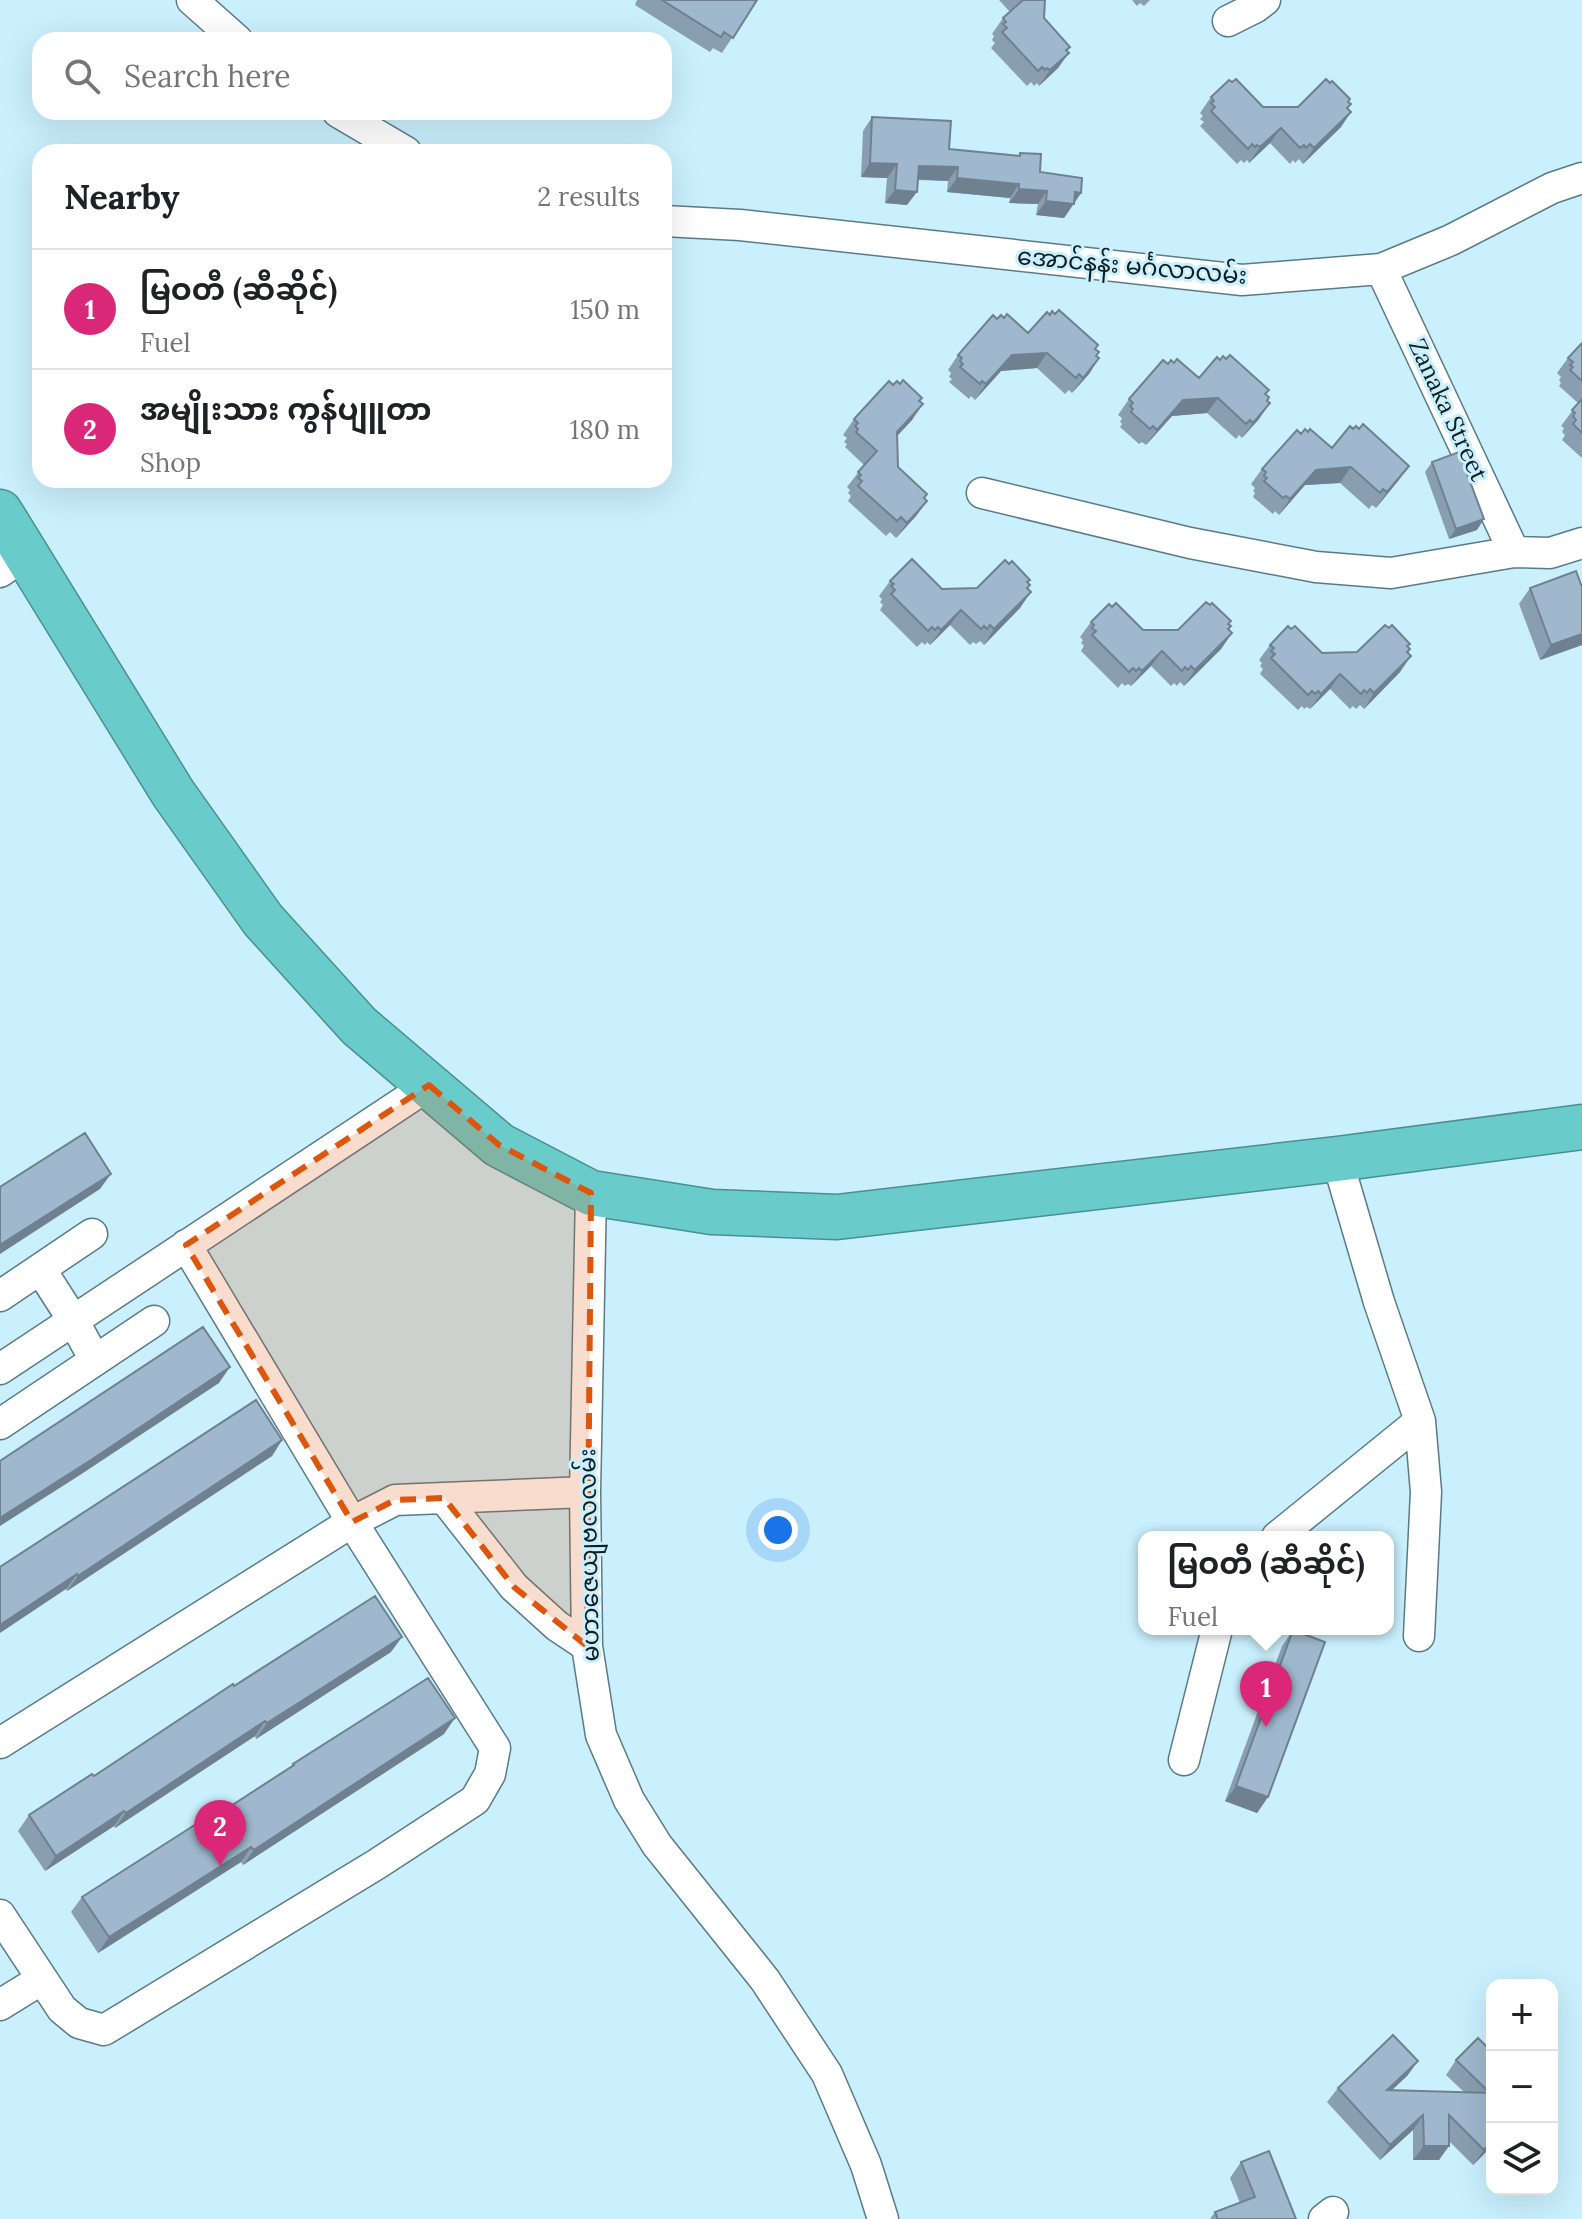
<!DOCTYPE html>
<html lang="en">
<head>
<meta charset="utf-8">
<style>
  body { margin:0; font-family:Lora,"Noto Sans Myanmar",serif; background:#f6f6f6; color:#202124 }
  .controls { position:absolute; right:24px; bottom:24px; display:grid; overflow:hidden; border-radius:16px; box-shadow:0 8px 32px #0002 }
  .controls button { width:72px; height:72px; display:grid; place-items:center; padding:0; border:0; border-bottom:2px solid #e0e0e0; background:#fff; color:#202124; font:40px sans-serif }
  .you { position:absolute; left:778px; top:1530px; width:28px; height:28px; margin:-20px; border:6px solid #fff; border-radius:50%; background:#1a73e8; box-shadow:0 0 0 12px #1a73e833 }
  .badge { display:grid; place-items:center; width:52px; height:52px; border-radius:50%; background:#db2777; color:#fff; font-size:26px; font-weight:700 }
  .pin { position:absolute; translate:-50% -66px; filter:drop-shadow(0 2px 4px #0008) }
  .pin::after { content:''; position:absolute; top:42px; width:28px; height:24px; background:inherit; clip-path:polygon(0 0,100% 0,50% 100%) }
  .popup { position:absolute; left:1138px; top:1531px; width:256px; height:104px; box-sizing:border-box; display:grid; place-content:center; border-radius:16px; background:#fff; filter:drop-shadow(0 2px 6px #0005); font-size:26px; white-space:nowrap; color:#757577 }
  .popup b { font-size:30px; color:#202124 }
  .popup::after { content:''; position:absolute; left:50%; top:100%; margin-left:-16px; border:16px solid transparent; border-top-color:#fff }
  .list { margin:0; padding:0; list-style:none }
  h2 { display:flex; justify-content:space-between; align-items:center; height:104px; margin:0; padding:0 32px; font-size:34px }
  h2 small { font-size:26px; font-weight:400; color:#757577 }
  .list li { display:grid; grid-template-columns:52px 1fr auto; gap:24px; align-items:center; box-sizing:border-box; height:120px; padding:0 32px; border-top:2px solid #e0e0e0 }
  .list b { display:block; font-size:30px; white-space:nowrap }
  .list p { margin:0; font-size:26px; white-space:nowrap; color:#757577 }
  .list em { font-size:26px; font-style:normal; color:#757577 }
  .icon { flex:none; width:44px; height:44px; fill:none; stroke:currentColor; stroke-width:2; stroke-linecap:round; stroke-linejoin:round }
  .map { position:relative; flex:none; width:1582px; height:2219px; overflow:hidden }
  .search { position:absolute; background:#fff; box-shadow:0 8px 32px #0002; left:32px; top:32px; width:640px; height:88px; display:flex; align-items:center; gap:20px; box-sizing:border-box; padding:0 28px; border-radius:24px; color:#757577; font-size:30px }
  .panel { position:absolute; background:#fff; box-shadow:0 8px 32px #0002; left:32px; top:144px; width:640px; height:344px; border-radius:24px }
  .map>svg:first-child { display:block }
</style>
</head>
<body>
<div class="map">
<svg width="1582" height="2219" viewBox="0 0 1582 2219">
  <rect width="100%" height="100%" fill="#caf0fd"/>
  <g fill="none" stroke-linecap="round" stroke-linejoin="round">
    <defs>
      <path id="minor" d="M 192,0 L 237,40
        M 1228,21 L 1256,7 L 1265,0
        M 338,112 L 406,152
        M 664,221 L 740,225 L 1242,280 L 1381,269 L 1451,240 L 1552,188 L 1582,178
        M 1381,269 L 1514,552
        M 982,493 L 1190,543 L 1316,567 L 1391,573 L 1514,552 L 1550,553 L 1582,543
        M 0,572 L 26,554
        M 1337,1159 L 1379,1302 L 1420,1421 L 1426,1492 L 1419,1636
        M 591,1193 L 585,1492 L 587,1646 L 601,1735 L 629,1800 L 657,1845 L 765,1980 L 827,2074 L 866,2165 L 883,2219
        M 41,1270 L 73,1320 L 95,1360
        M 0,1296 L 92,1234
        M 0,1369 L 429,1085
        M 0,1424 L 154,1321
        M 444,1498 L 514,1587 L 557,1626 L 587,1646
        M 1277,1537 L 1420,1421
        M 0,1743 L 352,1522 L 395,1500 L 585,1492
        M 1184,1760 L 1217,1629
        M 0,1915 L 62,2009 L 79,2023 L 104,2030 L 377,1864 L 475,1800 L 490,1774 L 495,1748 L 352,1522 L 186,1245
        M 0,2005 L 42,1979
        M 1324,2219 L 1333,2212"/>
      <path id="highway" d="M 0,512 L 173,793 L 263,920 L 359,1026 L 499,1145 L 591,1193 L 712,1212 L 837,1217 L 1337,1159 L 1582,1127"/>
    </defs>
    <use href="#minor" stroke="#597b86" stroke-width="33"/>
    <use href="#highway" stroke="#4a8f90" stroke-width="47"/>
    <use href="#minor" stroke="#fff" stroke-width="30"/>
    <use href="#highway" stroke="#69cccb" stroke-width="44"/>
  </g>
  <path fill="#899eb1" d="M 637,0 L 757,0 L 722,53 L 713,48 L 710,52 L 665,24 L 635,5 Z
    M 999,0 L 1045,0 L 1044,18 L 1067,51 L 1058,68 L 1039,86 L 1037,83 L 1034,86 L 1031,82 L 1027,86 L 991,48 L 995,43 L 992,40 L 994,36 L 992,34 L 1003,18 L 1010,12 Z
    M 1132,0 L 1150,0 L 1144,6 L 1140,3 L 1137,6 Z
    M 1211,97 L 1263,107 L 1298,107 L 1348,102 L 1348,108 L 1341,127 L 1303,164 L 1299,159 L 1295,163 L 1293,160 L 1290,164 L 1270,143 L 1249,163 L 1247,160 L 1244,163 L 1241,160 L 1237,164 L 1200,126 L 1204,122 L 1200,119 L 1203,116 L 1200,113 Z
    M 872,117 L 949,149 L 1018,156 L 1020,153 L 1040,172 L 1081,193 L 1064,218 L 1036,215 L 1038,204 L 1009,203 L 1010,198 L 947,192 L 948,181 L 918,180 L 907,205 L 885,203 L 887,178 L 861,177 L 863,131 Z
    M 997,319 L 1028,333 L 1095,349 L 1096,356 L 1099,358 L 1089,374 L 1072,393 L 1069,390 L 1065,394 L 1037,368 L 1001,371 L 975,400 L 971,396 L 969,399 L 949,382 L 952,379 L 949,377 L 951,373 L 948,370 L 958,355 Z
    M 1582,343 L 1582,458 L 1562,440 L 1565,435 L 1562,432 L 1564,428 L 1561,426 L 1578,403 L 1559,386 L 1561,383 L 1559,380 L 1561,377 L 1557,373 L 1568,358 Z
    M 1168,364 L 1199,378 L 1266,394 L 1267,401 L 1259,419 L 1242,438 L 1239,435 L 1236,439 L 1207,413 L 1172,416 L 1146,445 L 1142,442 L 1139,444 L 1120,427 L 1122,424 L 1120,422 L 1122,418 L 1118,415 L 1129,399 Z
    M 893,385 L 919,401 L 912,420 L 897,436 L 898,467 L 927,501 L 916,516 L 896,538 L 890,532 L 886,536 L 848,501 L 851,496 L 848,493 L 850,490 L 847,487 L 864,465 L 845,447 L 847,444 L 844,442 L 847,438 L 843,435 L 854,419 Z
    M 1353,429 L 1409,466 L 1398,481 L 1376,508 L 1372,505 L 1369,509 L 1340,483 L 1305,485 L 1279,515 L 1275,511 L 1273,514 L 1253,497 L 1255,493 L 1253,491 L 1255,488 L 1251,484 L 1262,469 L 1301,434 L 1308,432 L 1332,448 Z
    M 1432,462 L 1477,530 L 1449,539 L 1425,472 Z
    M 890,581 L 942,589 L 977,588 L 1028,583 L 1028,589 L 1020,608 L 984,645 L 980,641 L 976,644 L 973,642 L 970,645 L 950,625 L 930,645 L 927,642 L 925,645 L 922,642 L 917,647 L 880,610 L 883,605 L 880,602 L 882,599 L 879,596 Z
    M 1582,587 L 1582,645 L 1540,660 L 1519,604 L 1530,588 Z
    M 1091,622 L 1143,630 L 1178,630 L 1229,624 L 1231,626 L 1228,630 L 1232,633 L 1221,649 L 1184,686 L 1180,682 L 1177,686 L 1174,683 L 1171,686 L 1151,666 L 1131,686 L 1128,684 L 1125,686 L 1122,683 L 1118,688 L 1081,651 L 1084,646 L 1081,643 L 1083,640 L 1080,637 Z
    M 1270,645 L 1322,653 L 1357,652 L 1408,647 L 1410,649 L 1400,672 L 1364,709 L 1360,705 L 1356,709 L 1353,706 L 1350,709 L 1330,689 L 1310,709 L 1307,707 L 1304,709 L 1302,706 L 1298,710 L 1260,674 L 1263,669 L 1260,666 L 1262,663 L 1259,660 Z
    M 282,1440 L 272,1456 L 67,1591 L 66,1589 L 0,1567 Z
    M 1293,1630 L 1268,1797 L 1257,1813 L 1225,1801 L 1282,1646 Z
    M 391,1652 L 256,1739 L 255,1736 L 115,1828 L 114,1826 L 45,1871 L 18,1831 L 29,1815 L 94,1776 L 234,1686 Z
    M 444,1734 L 243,1865 L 241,1862 L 98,1953 L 71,1912 L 82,1897 L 217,1815 L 291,1768 L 293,1764 Z
    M 1492,2052 L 1492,2146 L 1473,2165 L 1449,2141 L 1439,2160 L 1413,2160 L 1413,2130 L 1380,2160 L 1327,2102 L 1338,2088 L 1418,2061 L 1407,2076 L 1392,2090 L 1464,2092 L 1446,2075 L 1456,2060 Z
    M 1241,2162 L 1296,2219 L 1210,2219 L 1215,2212 L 1240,2203 L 1230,2178 Z"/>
  <path fill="#6f8190" d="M 1070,47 L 1061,61 L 1069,53 L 1058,68 L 1039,86 L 1050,70 Z
    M 1351,112 L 1341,127 L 1303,164 L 1314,148 Z
    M 1281,128 L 1270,143 L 1249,163 L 1260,147 Z
    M 870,163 L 897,164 L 887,178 L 861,177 Z
    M 919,166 L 958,167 L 948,181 L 909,179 Z
    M 957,178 L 1019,184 L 1010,198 L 947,192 Z
    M 1019,189 L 1047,191 L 1038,204 L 1009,203 Z
    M 895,190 L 917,192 L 907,205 L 885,203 Z
    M 1075,192 L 1081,193 L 1064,218 L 1036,215 L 1046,201 Z
    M 1047,353 L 1037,368 L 1001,371 L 975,400 L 986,384 L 1012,355 Z
    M 1099,358 L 1089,374 L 1072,393 L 1083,378 Z
    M 1218,398 L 1207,413 L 1172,416 L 1146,445 L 1157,430 L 1183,400 Z
    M 1270,403 L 1259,419 L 1242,438 L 1253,423 Z
    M 923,404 L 912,420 L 886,448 L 897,432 Z
    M 1409,466 L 1398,481 L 1376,508 L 1387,492 Z
    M 1351,467 L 1340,483 L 1305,485 L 1279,515 L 1290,499 L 1316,470 Z
    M 927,501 L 916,516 L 896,538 L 907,523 Z
    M 1484,519 L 1477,530 L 1449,539 L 1456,529 Z
    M 1031,592 L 1020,608 L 984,645 L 994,629 Z
    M 961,610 L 950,625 L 930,645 L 941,630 Z
    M 1232,633 L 1221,649 L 1184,686 L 1195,670 Z
    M 1582,634 L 1582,645 L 1540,660 L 1551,645 Z
    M 1162,651 L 1151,666 L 1131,686 L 1142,671 Z
    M 1411,656 L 1400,672 L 1364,709 L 1374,693 Z
    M 1340,674 L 1330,689 L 1310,709 L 1321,694 Z
    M 111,1174 L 100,1189 L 0,1254 L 0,1245 Z
    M 230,1367 L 219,1383 L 80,1475 L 0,1526 L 0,1518 Z
    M 282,1440 L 272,1456 L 67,1591 L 78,1576 Z
    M 77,1574 L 66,1589 L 0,1633 L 0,1625 Z
    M 402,1637 L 391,1652 L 256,1739 L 267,1723 Z
    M 455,1718 L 444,1734 L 243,1865 L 254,1850 Z
    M 265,1721 L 255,1736 L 115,1828 L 126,1813 Z
    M 1236,1786 L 1268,1797 L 1257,1813 L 1225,1801 Z
    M 124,1811 L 114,1826 L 45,1871 L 56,1856 Z
    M 251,1847 L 241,1862 L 98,1953 L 109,1937 Z
    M 1418,2061 L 1407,2076 L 1377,2104 L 1387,2090 Z
    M 1423,2115 L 1413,2130 L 1380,2160 L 1390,2145 Z
    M 1492,2141 L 1492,2146 L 1473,2165 L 1484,2150 Z
    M 1424,2146 L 1449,2146 L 1439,2160 L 1413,2160 Z"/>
  <path fill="#9fb8ce" stroke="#6f8190" stroke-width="2" d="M 662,0 L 757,0 L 733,38 L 724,32 L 721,37 Z
    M 1023,0 L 1045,0 L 1044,18 L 1070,47 L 1066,50 L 1069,53 L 1050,70 L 1047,68 L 1045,70 L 1042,67 L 1038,71 L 1002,32 L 1007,28 L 1003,24 L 1006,22 L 1003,18 Z
    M 1236,79 L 1263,107 L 1298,107 L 1326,79 L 1330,83 L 1332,81 L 1350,99 L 1348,102 L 1351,104 L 1347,108 L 1351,112 L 1314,148 L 1310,144 L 1306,148 L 1304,145 L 1300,148 L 1281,128 L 1260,147 L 1257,145 L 1255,147 L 1252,144 L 1248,149 L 1211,111 L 1215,107 L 1211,103 L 1214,101 L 1211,97 L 1229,80 L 1232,82 Z
    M 872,117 L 951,121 L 949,149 L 1020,156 L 1020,153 L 1041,154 L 1040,172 L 1082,178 L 1081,193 L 1075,192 L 1074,204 L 1046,201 L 1047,191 L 1019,189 L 1019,184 L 957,178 L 958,167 L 919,166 L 917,192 L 895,190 L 897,164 L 870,163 Z
    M 1059,310 L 1098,345 L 1095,349 L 1099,352 L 1096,356 L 1099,358 L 1083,378 L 1079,374 L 1076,378 L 1047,353 L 1012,355 L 986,384 L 982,381 L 980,384 L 960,367 L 963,364 L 960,361 L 962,358 L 958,355 L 993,315 L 997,319 L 1001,315 L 1004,318 L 1007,314 L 1028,333 L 1047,312 L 1050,315 L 1052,311 L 1055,314 Z
    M 1582,343 L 1582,381 L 1570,370 L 1573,367 L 1570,365 L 1573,362 L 1568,358 Z
    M 1230,355 L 1269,390 L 1265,394 L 1269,397 L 1267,401 L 1270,403 L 1253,423 L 1250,420 L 1246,424 L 1218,398 L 1183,400 L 1157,430 L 1153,426 L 1150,429 L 1131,412 L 1133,409 L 1130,406 L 1133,403 L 1129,399 L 1163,360 L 1168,364 L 1171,360 L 1174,363 L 1177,359 L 1199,378 L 1217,357 L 1220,360 L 1223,356 L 1226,359 Z
    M 903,380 L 922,398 L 919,401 L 923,404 L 897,432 L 898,467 L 927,494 L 924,498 L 927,501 L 907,523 L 901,517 L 897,521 L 858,486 L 862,481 L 858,478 L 861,475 L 858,472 L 877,451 L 856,432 L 858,429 L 855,426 L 858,423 L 854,419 L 889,381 L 893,385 L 897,381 L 900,384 Z
    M 1582,399 L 1582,433 L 1573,424 L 1576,420 L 1573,416 L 1575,413 L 1572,410 Z
    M 1363,424 L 1409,466 L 1387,492 L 1383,489 L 1380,493 L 1351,467 L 1316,470 L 1290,499 L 1286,496 L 1283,498 L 1264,481 L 1267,478 L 1264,476 L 1266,472 L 1262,469 L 1297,430 L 1301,434 L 1305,429 L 1308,432 L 1310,429 L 1332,448 L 1350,426 L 1353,429 L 1356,426 L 1359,429 Z
    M 1459,452 L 1484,519 L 1456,529 L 1432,462 Z
    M 912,559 L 942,589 L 977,588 L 1005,560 L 1009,564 L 1012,561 L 1030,580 L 1027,582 L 1030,585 L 1027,588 L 1031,592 L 994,629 L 990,625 L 987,629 L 984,626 L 981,629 L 961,610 L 941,630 L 938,627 L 935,630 L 932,627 L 928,631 L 891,594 L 895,590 L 891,586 L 894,584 L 890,581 Z
    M 1576,571 L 1582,587 L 1582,634 L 1551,645 L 1530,588 Z
    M 1206,602 L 1210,605 L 1212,603 L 1231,621 L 1228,624 L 1231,626 L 1228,629 L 1232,633 L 1195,670 L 1191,666 L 1188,670 L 1185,667 L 1182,671 L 1162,651 L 1142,671 L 1139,668 L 1136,671 L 1133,668 L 1129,672 L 1092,635 L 1096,631 L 1092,628 L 1094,625 L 1091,622 L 1109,604 L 1112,607 L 1116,603 L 1143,630 L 1178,630 Z
    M 1385,625 L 1389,628 L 1392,625 L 1410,644 L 1407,646 L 1410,649 L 1407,652 L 1411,656 L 1374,693 L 1370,689 L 1367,693 L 1364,690 L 1361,694 L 1340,674 L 1321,694 L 1318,691 L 1315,694 L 1312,691 L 1308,695 L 1271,658 L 1275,654 L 1271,651 L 1274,648 L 1270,645 L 1288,626 L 1291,629 L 1295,626 L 1322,653 L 1357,652 Z
    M 85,1133 L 111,1174 L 0,1245 L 0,1187 Z
    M 203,1327 L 230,1367 L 91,1460 L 0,1518 L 0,1461 Z
    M 256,1400 L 282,1440 L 78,1576 L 77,1574 L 0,1625 L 0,1567 Z
    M 375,1596 L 402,1637 L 267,1723 L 265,1721 L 126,1813 L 124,1811 L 56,1856 L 29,1815 L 92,1774 L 94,1776 L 233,1684 L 234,1686 Z
    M 1293,1630 L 1325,1642 L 1268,1797 L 1236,1786 Z
    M 428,1678 L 455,1718 L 254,1850 L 251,1847 L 109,1937 L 82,1897 L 215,1812 L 217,1815 L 294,1765 L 293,1764 Z
    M 1393,2035 L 1418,2061 L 1387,2090 L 1490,2093 L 1456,2060 L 1478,2038 L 1492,2052 L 1492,2141 L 1484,2150 L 1449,2115 L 1449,2146 L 1424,2146 L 1423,2115 L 1390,2145 L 1338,2088 Z
    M 1269,2151 L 1296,2219 L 1218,2219 L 1215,2212 L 1255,2197 L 1241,2162 Z"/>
  <path fill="#dd560d" fill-opacity="0.2" stroke="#dd560d" stroke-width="6" stroke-dasharray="16 10" stroke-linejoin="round" d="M 429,1085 L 499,1145 L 591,1193 L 587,1646 L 514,1587 L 444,1498 L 395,1500 L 352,1522 L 186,1245 Z"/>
  <g text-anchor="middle" stroke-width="6" stroke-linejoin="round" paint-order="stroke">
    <g font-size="24" fill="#101e22" stroke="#caf0fd">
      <text transform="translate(1132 266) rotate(5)" y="8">အောင်နန်း မင်္ဂလာလမ်း</text>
      <text transform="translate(1448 410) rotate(65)" y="8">Zanaka Street</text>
      <text transform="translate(589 1555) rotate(-91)" y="8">မဟာဇေယျဗလလမ်း</text>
    </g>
  </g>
</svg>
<div class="controls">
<button>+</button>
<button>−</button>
<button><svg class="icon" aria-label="layers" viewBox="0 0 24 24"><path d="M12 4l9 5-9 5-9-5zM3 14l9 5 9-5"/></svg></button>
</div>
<div class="you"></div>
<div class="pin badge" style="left:1266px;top:1727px">1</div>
<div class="popup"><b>မြဝတီ (ဆီဆိုင်)</b>Fuel</div>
<div class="pin badge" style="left:220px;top:1866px">2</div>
<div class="search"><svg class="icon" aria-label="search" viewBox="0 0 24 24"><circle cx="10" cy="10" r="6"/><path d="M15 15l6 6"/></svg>Search here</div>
<section class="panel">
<h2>Nearby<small>2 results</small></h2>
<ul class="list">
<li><span class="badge">1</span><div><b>မြဝတီ (ဆီဆိုင်)</b><p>Fuel</p></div><em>150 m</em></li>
<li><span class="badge">2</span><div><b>အမျိုးသား ကွန်ပျူတာ</b><p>Shop</p></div><em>180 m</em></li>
</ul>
</section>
</div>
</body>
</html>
